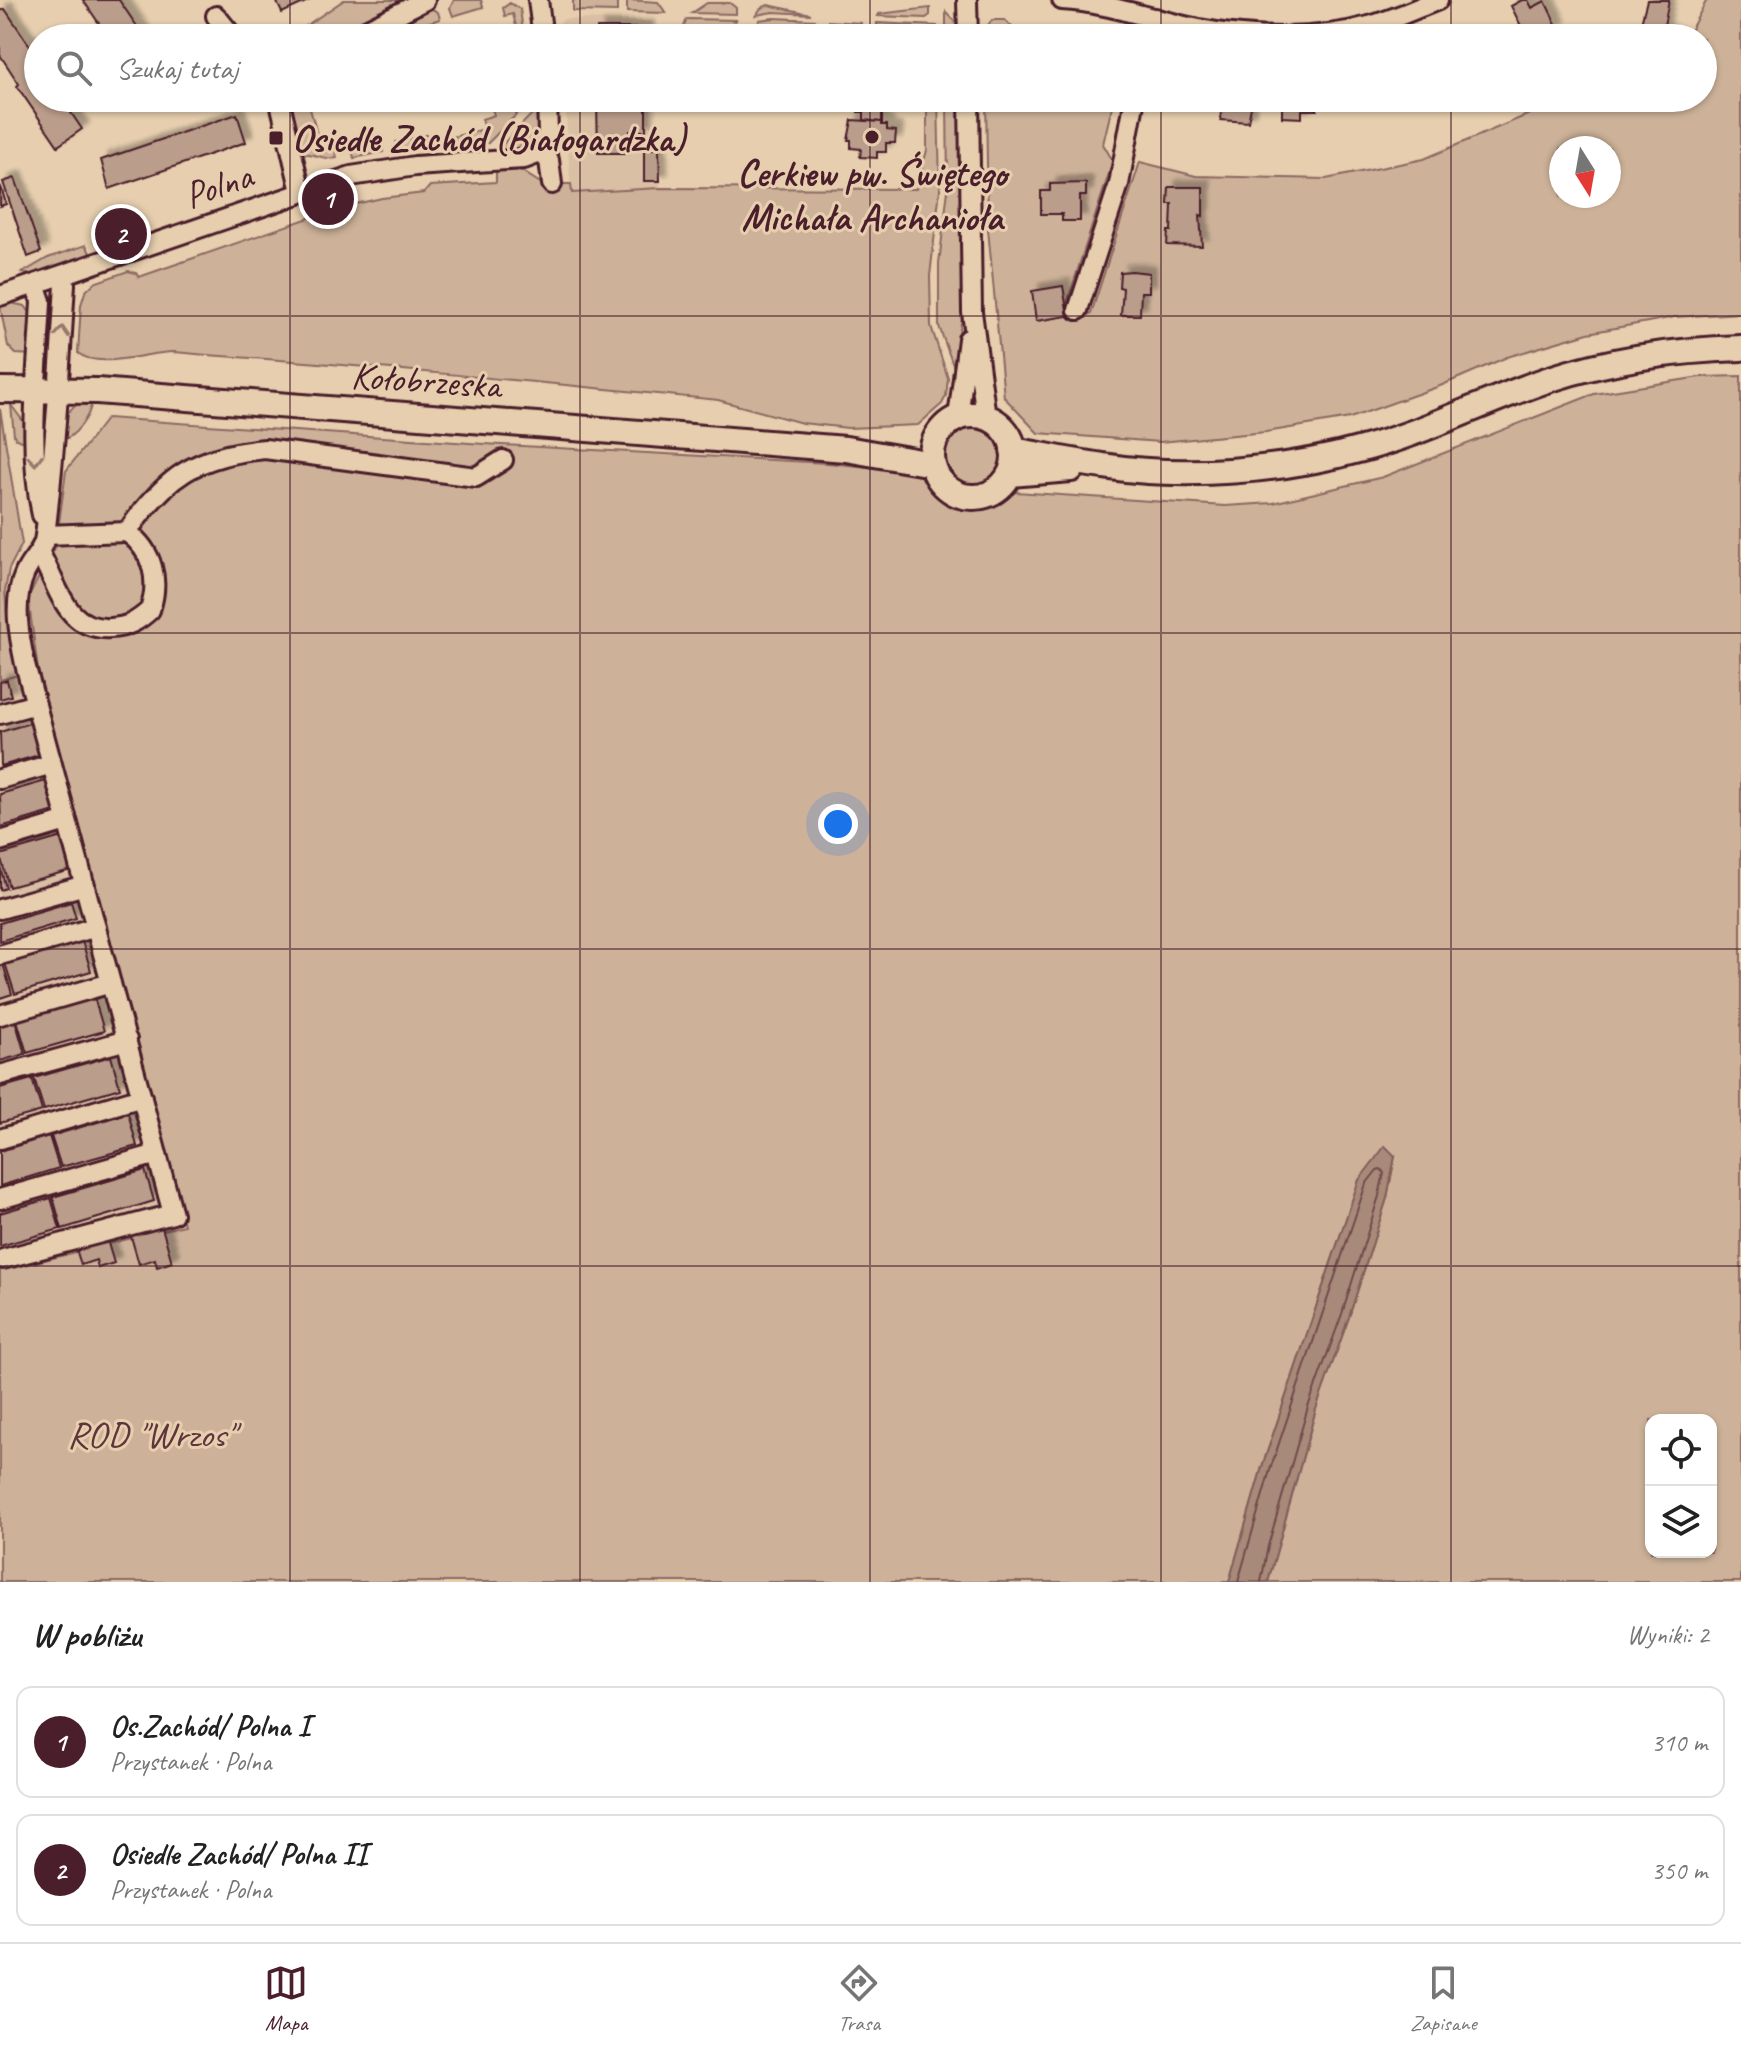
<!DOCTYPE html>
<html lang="pl">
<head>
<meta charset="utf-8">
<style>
  body { margin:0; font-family:Caveat,sans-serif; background:#f6f6f6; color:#222 }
  .controls { position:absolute; right:24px; bottom:24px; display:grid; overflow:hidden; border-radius:16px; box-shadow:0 2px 6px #0004 }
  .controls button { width:72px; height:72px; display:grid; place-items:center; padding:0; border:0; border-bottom:2px solid #e0e0e0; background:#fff; color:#222; font:40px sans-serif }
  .compass { position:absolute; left:1549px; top:136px; width:72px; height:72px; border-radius:50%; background:#fff; box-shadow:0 2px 6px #0004; rotate:169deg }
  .you { position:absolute; left:838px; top:824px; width:28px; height:28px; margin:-20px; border:6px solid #fff; border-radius:50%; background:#1a73e8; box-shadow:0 0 0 12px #1a73e833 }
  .badge { display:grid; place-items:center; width:52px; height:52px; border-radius:50%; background:#4a1f2b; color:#fff; font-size:26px; font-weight:700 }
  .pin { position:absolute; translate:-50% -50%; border:4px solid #fff; box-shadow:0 2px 8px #0006 }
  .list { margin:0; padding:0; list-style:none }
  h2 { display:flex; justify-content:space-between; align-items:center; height:104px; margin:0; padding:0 32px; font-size:34px }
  h2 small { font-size:26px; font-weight:400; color:#767676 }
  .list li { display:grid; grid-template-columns:52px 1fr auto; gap:24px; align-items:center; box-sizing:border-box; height:112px; margin:0 16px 16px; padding:0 16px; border:2px solid #e0e0e0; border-radius:16px }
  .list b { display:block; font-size:30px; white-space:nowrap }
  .list p { margin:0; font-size:26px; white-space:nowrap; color:#767676 }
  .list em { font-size:26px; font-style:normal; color:#767676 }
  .icon { flex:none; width:44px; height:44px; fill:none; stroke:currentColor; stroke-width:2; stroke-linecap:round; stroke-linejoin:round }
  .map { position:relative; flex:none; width:1741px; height:1582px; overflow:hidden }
  .search { position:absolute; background:#fff; box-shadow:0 2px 6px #0004; left:24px; right:24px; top:24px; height:88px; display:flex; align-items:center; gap:20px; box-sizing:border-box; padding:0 28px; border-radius:44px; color:#767676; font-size:30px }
  .sheet { height:360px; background:#fff }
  nav { display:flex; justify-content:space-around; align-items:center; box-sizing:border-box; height:112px; border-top:2px solid #e0e0e0; background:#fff; font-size:22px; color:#767676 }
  nav a { display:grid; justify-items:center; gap:4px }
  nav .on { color:#4a1f2b }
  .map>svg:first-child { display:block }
</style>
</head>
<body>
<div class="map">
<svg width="1741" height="1582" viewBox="0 0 1741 1582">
  <defs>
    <filter id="shadow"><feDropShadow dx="7" dy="-7" stdDeviation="2" flood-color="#0004"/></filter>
  </defs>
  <rect width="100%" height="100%" fill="#e6ceae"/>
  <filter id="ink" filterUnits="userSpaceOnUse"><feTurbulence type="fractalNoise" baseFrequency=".0125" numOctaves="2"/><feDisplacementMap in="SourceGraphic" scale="16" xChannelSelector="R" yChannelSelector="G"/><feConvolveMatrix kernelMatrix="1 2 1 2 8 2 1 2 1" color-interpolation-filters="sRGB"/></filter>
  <g filter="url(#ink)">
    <path fill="#d9bfa3" d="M 564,19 L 652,21 L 651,38 L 561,38 L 560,23 Z
      M 565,98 L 651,98 L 650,145 L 660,145 L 660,188 L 571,193 Z
      M 38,670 L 184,1226 L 13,1268 L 0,1267 L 0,680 Z"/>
    <path fill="#cdb299" stroke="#8c6862" stroke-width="2" fill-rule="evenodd" d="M 344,0 L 409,0 L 337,38 L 288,38 Z
      M 454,0 L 481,0 L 483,7 L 453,16 L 450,8 Z
      M 573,0 L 617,0 L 617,12 L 573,11 Z
      M 627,0 L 658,2 L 666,13 L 627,12 Z
      M 1707,0 L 1741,0 L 1741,313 L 1675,317 L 1588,333 L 1507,357 L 1440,386 L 1350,418 L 1266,432 L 1160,442 L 1038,433 L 1004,397 L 988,229 L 986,98 L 1114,98 L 1103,144 L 1113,161 L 1066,306 L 1091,314 L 1140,162 L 1196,176 L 1326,179 L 1424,159 L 1567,98 L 1703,98 L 1703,38 L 1686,38 ZM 1561,148 L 1609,148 L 1609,196 L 1561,196 Z
      M 510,3 L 520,9 L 524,38 L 519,38 L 513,14 L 505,16 L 503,8 Z
      M 707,3 L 730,3 L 736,8 L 736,14 L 692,13 Z
      M 768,5 L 811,14 L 773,12 L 756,15 L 761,8 Z
      M 430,8 L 438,12 L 440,19 L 427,23 L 430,31 L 412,36 L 411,18 L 415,13 Z
      M 930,8 L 930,15 L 926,18 L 878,16 L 879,14 Z
      M 946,12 L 955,21 L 959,38 L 946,38 Z
      M 774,18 L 815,20 L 816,28 L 828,28 L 828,21 L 861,23 L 861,27 L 832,26 L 831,38 L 757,38 L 759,20 Z
      M 687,19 L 736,20 L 724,38 L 687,38 L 683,29 Z
      M 992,20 L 1005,20 L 1013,28 L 1067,29 L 1117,38 L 985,38 L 985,29 Z
      M 877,23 L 937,26 L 938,38 L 923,38 L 913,27 L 877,26 Z
      M 289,98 L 307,98 L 322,152 L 335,149 L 337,158 C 322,161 315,152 301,154 Z
      M 504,98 L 527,98 L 527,104 L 488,143 L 398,150 L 396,142 L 426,135 L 428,143 L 485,129 L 482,119 L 494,115 L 490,102 Z
      M 927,98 L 938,98 L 940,189 L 930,276 L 931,326 L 948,378 L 946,396 L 942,404 L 918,425 L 848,428 L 802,423 L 718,400 C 553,384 387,367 222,356 C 205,355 189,353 173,352 C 148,352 98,370 78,353 L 81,305 L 85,292 L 94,283 L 128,271 L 136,273 L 139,277 L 338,208 L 382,198 L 424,193 L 430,186 L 496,182 L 496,171 L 520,170 L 542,184 L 571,184 L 572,193 L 660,188 L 916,189 L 927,150 Z
      M 947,98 L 960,98 L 963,310 L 954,368 L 939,326 L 939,263 L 948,190 Z
      M 539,113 C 541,142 521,150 495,152 L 532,114 Z
      M 380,139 L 383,152 L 354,158 L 351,146 Z
      M 86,245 L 91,255 L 32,275 L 22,273 L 48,258 Z
      M 52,298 L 56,305 L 53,356 L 45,355 Z
      M 10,303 L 25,306 L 32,315 L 32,355 L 16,354 L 8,346 L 0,306 Z
      M 1741,376 L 1741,1582 L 1268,1582 L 1316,1409 L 1349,1317 L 1387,1198 L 1395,1156 L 1359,1180 L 1262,1467 L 1229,1582 L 0,1582 L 0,1267 L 13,1268 L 184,1225 L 38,670 L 28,597 L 56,546 L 66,471 L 107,418 L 484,444 L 827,463 L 921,472 C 948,516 974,513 1016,492 L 1225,506 L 1273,503 L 1383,477 L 1594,394 L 1700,377 ZM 1651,1420 L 1711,1420 L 1711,1552 L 1651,1552 Z
      M 92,400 C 91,415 75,439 59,441 C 64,418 66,404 92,400 Z
      M 11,405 L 23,421 L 25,442 L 16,439 L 14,435 Z
      M 0,409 L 22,544 L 9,569 L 5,591 L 8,629 L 18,675 L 0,680 Z
      M944 456a29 29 0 1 1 58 0a29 29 0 1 1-58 0Z"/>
    <path fill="#a88a7a" stroke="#825f5a" stroke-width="2" d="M 1385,1146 L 1395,1156 L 1387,1198 L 1349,1317 L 1316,1409 L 1268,1582 L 1229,1582 L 1262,1467 L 1359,1180 Z"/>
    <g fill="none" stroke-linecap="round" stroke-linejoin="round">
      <path stroke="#704a4b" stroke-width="2" d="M 1238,1582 L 1270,1470 L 1366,1184 L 1377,1170 L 1381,1169 L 1384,1173 L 1379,1196 L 1342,1314 L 1308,1407 L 1268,1546 L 1261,1582"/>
    </g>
    <path fill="#ba9d8a" stroke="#4a1f2b" stroke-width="2" filter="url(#shadow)" d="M 83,0 L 119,0 L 145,38 L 109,38 Z
      M 276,0 L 310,0 L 282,13 Z
      M 1522,0 L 1528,0 L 1532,8 L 1545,1 L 1558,28 L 1550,32 L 1553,38 L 1527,38 L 1511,6 Z
      M 1647,0 L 1669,0 L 1663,31 L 1666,31 L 1665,38 L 1637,38 Z
      M 5,9 L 38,58 L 38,98 L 61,98 L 82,129 L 58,146 L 17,86 L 19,84 L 0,55 L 0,11 Z
      M 597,28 L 647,28 L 647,38 L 597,38 Z
      M 859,98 L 889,98 L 888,113 L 882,112 L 882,122 L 864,120 L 864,112 L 858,112 Z
      M 1024,98 L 1054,98 L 1054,103 L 1024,103 Z
      M 1222,98 L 1253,98 L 1248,122 L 1221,120 Z
      M 1279,98 L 1317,98 L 1317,110 L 1302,110 L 1302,118 L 1282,117 L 1282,105 L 1279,104 Z
      M 1343,98 L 1374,98 L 1346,107 L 1343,104 Z
      M 597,103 L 646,103 L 646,131 L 630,131 L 630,153 L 598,153 Z
      M 237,114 L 246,142 L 109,189 L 101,160 Z
      M 852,120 L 882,122 L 882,125 L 887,125 L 887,130 L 896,131 L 895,143 L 886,143 L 886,152 L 877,152 L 877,158 L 860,157 L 861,149 L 851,148 L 851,140 L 848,140 Z
      M 644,149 L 659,149 L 660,181 L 644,181 Z
      M 15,178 L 41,252 L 28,257 L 3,182 Z
      M 1086,183 L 1086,196 L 1080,196 L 1080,221 L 1062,221 L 1062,214 L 1041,214 L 1041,191 L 1050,191 L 1050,184 Z
      M 1,187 L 6,204 L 0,206 L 0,188 Z
      M 1169,187 L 1203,187 L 1203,216 L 1200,215 L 1202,246 L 1167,245 L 1168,231 L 1171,231 L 1172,204 L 1168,204 Z
      M 1132,271 L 1149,273 L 1149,292 L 1141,292 L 1140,315 L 1121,315 L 1123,288 L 1119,287 L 1120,272 Z
      M 1063,286 L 1068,316 L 1036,321 L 1032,291 Z
      M 7,680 L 11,696 L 0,699 L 0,682 Z
      M 30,723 L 39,755 L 1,766 L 0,732 Z
      M 46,781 L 55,811 L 1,827 L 0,794 Z
      M 62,837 L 71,870 L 9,887 L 0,855 Z
      M 0,866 L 6,888 L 0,890 Z
      M 71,902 L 76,918 L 0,941 L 0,923 Z
      M 82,941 L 91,971 L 15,994 L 5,963 Z
      M 3,964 L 12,994 L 0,998 L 0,965 Z
      M 94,997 L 104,1031 L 27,1053 L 17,1020 Z
      M 15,1020 L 25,1054 L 0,1061 L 0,1025 Z
      M 111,1056 L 120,1088 L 44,1110 L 34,1078 Z
      M 32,1079 L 42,1111 L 0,1123 L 0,1088 Z
      M 128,1113 L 137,1146 L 61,1167 L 51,1136 Z
      M 49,1136 L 59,1168 L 0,1186 L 0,1151 Z
      M 145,1170 L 154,1201 L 62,1229 L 53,1197 Z
      M 51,1198 L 60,1229 L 0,1246 L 0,1213 Z
      M 161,1224 L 172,1262 L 157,1267 L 155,1259 L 139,1264 L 130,1233 Z
      M 107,1240 L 114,1263 L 98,1268 L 96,1260 L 81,1265 L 76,1249 Z"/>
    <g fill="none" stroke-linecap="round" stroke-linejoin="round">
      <defs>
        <path id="minor" d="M 538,0 L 543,38
          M 967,0 L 968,38
          M 1062,0 C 1110,3 1152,20 1199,29 C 1253,39 1316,41 1369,26 C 1392,20 1415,9 1438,0
          M 216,16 L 234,38
          M 350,38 L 425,0
          M 1150,38 L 1155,18
          M 279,98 L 301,192
          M 969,98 L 972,312 L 986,417
          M 540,153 L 548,135 L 547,98
          M 540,153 L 549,160 L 552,184
          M 35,284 L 41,301 C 38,372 27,446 42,515
          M 0,296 L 351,176 L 415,166 L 524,159 L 540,153
          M 1078,310 L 1119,184 L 1135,98
          M 958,418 L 968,339
          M 45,535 L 127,532 C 166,476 197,455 265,449 L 476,477 L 503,460
          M 39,552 C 59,585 64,631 111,628 C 128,627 138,621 150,610 C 160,580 153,551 127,532
          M 0,714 L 36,704
          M 0,779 L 52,764
          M 0,841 L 67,821
          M 0,909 L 85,885
          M 0,955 L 96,927
          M 0,1015 L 111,983
          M 0,1075 L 127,1040
          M 0,1139 L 142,1097
          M 0,1199 L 157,1154
          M 3,1259 L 173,1214 L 25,664 C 19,636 12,601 25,573 C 31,559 43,552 45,536 C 55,452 60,368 65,284 L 62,275"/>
        <path id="major" d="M 0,390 L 97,391 L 846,449 L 932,464
          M932 456a41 41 0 1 1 82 0a41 41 0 1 1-82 0Z
          M 1013,450 C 1043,455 1073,462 1103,466 C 1184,479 1283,471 1362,449 C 1427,432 1486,400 1550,379 C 1611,359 1677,350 1741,348
          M 1010,474 L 1071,469"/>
      </defs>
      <use href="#minor" stroke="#4a1f2b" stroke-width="24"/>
      <use href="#major" stroke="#4a1f2b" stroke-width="30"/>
      <use href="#minor" stroke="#e6ceae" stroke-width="18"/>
      <use href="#major" stroke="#e6ceae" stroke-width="24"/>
    </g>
    <defs><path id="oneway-chevron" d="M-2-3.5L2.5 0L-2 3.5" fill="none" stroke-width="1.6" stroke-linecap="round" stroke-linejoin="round" transform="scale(2)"/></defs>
    <g stroke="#98766c">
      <use href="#oneway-chevron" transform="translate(62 332) rotate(-86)"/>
      <use href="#oneway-chevron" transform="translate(35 460) rotate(87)"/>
    </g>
  </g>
  <path fill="none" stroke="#4a1f2b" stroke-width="2" stroke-opacity="0.55" d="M 290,0 L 290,38M 580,0 L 580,38M 870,0 L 870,38M 1161,0 L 1161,38M 1451,0 L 1451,38M 290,98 L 290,1582M 580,98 L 580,1582M 870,98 L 870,1582M 1161,98 L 1161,1582M 1451,98 L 1451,1582M 0,316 L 1741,316M 0,633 L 1741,633M 0,949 L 1741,949M 0,1266 L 1741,1266"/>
  <g fill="#4a1f2b" stroke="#e6ceae" stroke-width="3">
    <circle cx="872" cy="137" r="8"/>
    <rect x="268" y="130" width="16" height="16" rx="4"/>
  </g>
  <g text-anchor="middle" stroke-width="6" stroke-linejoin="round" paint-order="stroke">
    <g font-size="38" font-weight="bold" fill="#4a1f2b" stroke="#e6ceae" text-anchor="start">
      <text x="292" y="151">Osiedle Zachód (Białogardzka)</text>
      <text x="872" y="186" text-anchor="middle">Cerkiew pw. Świętego<tspan x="872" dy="44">Michała Archanioła</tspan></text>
    </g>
    <g font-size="38" fill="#4a1f2b" stroke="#e6ceae">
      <text transform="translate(218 185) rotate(-19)" y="13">Polna</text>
      <text transform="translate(426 380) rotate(4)" y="13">Kołobrzeska</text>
    </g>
    <g font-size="38" fill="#5e353c" stroke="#e6ceae">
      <text x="151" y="1447">ROD "Wrzos"</text>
    </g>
  </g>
</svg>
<div class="controls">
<button><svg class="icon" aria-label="locate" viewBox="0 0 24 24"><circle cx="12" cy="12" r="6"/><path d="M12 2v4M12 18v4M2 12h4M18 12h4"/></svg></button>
<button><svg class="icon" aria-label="layers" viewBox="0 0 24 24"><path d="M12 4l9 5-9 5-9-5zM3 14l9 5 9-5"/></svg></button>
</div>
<svg class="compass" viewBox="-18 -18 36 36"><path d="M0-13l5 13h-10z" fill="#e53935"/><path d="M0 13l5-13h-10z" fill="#767676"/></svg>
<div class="you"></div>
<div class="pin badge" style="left:328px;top:199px">1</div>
<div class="pin badge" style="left:121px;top:234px">2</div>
<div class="search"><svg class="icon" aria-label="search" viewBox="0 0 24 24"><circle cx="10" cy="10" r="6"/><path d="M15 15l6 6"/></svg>Szukaj tutaj</div>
</div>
<section class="sheet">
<h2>W pobliżu<small>Wyniki: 2</small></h2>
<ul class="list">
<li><span class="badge">1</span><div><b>Os.Zachód/ Polna I</b><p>Przystanek · Polna</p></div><em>310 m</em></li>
<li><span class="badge">2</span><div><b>Osiedle Zachód/ Polna II</b><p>Przystanek · Polna</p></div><em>350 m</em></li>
</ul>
</section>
<nav>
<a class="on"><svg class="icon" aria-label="map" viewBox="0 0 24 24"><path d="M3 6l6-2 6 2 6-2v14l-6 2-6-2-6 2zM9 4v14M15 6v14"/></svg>Mapa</a>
<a><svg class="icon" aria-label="directions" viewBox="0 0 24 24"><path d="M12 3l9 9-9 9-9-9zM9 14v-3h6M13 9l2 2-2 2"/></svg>Trasa</a>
<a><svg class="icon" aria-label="saved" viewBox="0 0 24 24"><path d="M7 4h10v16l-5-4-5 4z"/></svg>Zapisane</a>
</nav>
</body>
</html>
